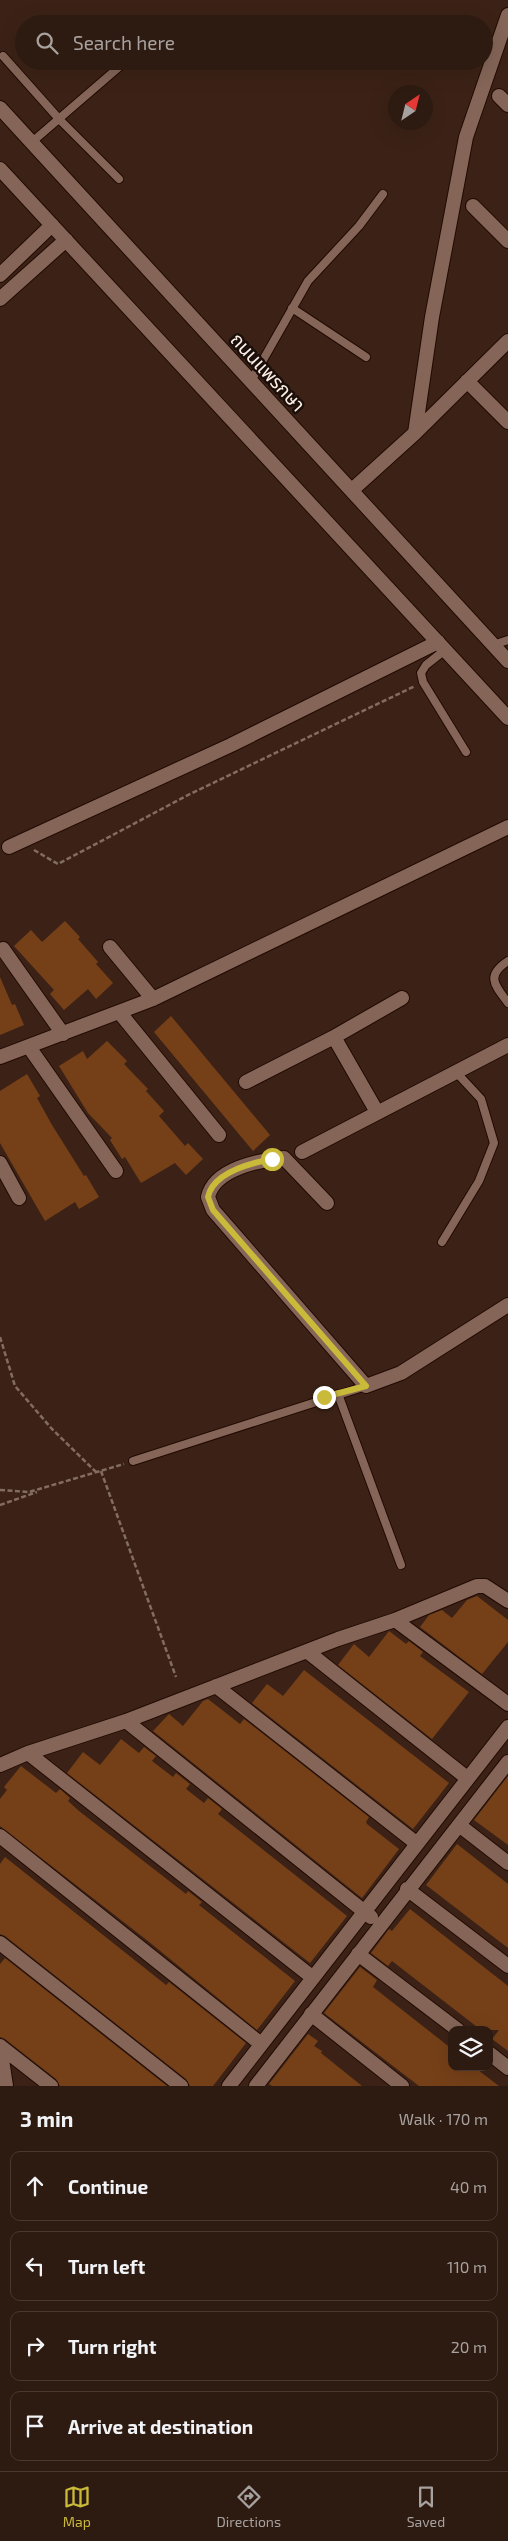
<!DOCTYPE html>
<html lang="en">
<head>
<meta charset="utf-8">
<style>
  body { margin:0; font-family:"Exo 2","Noto Sans Thai",sans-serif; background:#352319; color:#f1f3f6 }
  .controls { position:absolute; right:15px; bottom:15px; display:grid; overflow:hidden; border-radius:10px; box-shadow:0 5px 20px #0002 }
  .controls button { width:45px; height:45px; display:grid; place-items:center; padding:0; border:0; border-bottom:1px solid #483830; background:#2d1a10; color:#f1f3f6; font:25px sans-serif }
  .compass { position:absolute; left:388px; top:85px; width:45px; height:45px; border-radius:50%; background:#2d1a10; box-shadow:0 5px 20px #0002; rotate:35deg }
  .stop { position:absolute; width:15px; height:15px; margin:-11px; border:4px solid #caba3a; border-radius:50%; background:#fff }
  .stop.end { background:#caba3a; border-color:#fff; box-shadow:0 1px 5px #0008 }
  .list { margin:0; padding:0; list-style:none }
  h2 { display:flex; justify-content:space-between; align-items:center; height:65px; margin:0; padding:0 20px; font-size:21px }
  h2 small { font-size:16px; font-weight:400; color:#a7a19f }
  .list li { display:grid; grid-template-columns:32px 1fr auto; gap:15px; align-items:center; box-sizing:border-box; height:70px; margin:0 10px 10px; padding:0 10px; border:1px solid #483830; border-radius:10px }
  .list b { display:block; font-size:19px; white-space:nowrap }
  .list em { font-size:16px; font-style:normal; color:#a7a19f }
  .icon { flex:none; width:28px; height:28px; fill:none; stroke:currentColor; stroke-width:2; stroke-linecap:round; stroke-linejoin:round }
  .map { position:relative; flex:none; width:508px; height:2086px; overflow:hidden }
  .search { position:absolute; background:#2d1a10; box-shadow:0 5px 20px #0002; left:15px; right:15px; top:15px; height:55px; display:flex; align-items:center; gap:12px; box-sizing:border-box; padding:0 18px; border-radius:28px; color:#a7a19f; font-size:19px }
  .sheet { height:385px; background:#2d1a10 }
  nav { display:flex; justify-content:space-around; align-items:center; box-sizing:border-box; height:70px; border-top:1px solid #483830; background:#2d1a10; font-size:14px; color:#a7a19f }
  nav a { display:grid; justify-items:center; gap:2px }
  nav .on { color:#caba3a }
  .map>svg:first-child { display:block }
</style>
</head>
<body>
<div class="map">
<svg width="508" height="2086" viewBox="0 0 508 2086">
  <rect width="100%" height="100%" fill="#3c2216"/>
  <path fill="#754018" d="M 65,921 L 80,937 L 78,939 L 98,962 L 96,964 L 113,983 L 96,999 L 88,989 L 64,1010 L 50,994 L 54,990 L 14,946 L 31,930 L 42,942 Z
    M 0,977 L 12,1005 L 15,1004 L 24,1025 L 0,1035 Z
    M 171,1016 L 270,1135 L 253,1151 L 154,1032 Z
    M 107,1041 L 127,1061 L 124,1064 L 148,1089 L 146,1091 L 164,1111 L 159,1116 L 185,1146 L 188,1143 L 203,1159 L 186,1175 L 175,1163 L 141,1183 L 125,1157 L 122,1159 L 110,1140 L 112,1138 L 88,1113 L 59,1066 L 83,1051 L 87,1059 Z
    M 27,1074 L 40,1096 L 37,1098 L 52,1125 L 84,1176 L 86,1175 L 99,1197 L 79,1209 L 75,1202 L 45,1221 L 0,1143 L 0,1091 Z
    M 477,1596 L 508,1620 L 508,1642 L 482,1674 L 420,1627 L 429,1615 L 442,1610 L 452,1618 L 467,1600 Z
    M 389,1631 L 406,1644 L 409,1641 L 423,1652 L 420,1656 L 469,1692 L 432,1739 L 338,1665 L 354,1644 L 369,1657 Z
    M 304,1670 L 449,1783 L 413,1829 L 252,1703 L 267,1684 L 283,1696 Z
    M 208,1699 L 240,1724 L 244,1719 L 369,1817 L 366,1822 L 367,1824 L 399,1849 L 362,1898 L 153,1731 L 169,1714 L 183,1726 L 203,1701 Z
    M 121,1739 L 139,1753 L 144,1747 L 156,1756 L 152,1761 L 173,1777 L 176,1773 L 190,1784 L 186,1789 L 204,1803 L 208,1798 L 222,1809 L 218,1814 L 347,1916 L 310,1963 L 67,1773 L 83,1752 L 100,1765 Z
    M 21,1766 L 56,1793 L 60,1789 L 70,1798 L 68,1801 L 79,1811 L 186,1894 L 188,1891 L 202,1902 L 199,1905 L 295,1981 L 257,2030 L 148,1941 L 0,1826 L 0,1799 L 7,1790 L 4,1787 Z
    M 508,1776 L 508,1845 L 474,1820 Z
    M 457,1844 L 508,1884 L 508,1948 L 426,1885 Z
    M 5,1857 L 166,1985 L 169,1982 L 246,2043 L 213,2086 L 190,2086 L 186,2079 L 5,1936 L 0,1934 L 0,1864 Z
    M 410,1909 L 508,1986 L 508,2051 L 492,2039 L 499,2030 L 481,2030 L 392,1961 L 388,1966 L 371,1953 L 389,1929 L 392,1931 Z
    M 5,1958 L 167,2086 L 60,2086 L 56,2079 L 5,2039 L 0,2037 L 0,1964 Z
    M 360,1967 L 377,1980 L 373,1987 L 452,2049 L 452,2067 L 474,2067 L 499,2086 L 419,2086 L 324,2013 Z
    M 308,2034 L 318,2041 L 314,2046 L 322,2051 L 321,2053 L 362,2086 L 272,2086 L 269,2084 Z"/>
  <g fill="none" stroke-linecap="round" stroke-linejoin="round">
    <defs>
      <path id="service" d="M 3,56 L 60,120 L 119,179
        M 32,142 L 126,61
        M 292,308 L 366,357
        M 251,381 L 308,281 L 359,226 L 383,194
        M 493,645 L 508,640
        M 445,650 L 426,665 L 421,673 L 423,682 L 466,752
        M 508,961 C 485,976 495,985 508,1003
        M 442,1242 L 479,1181 L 494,1143 L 481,1099 L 455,1071
        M 338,1394 L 401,1565
        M 133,1461 L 366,1386"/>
      <path id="minor" d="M 499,96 L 508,105
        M 473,206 L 508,241
        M 0,275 L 52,225
        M 0,299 L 66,240
        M 467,381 L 508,422
        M 415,433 L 432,317 L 466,137 L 508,15
        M 352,490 L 415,433 L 508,341
        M 9,847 L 231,745 L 438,642
        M 110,947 L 153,999
        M 3,949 L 63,1034
        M 120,1013 L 219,1135
        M 334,1037 L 402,998
        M 29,1047 L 116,1171
        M 0,1057 L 153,999 L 508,827
        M 246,1082 L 334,1037 L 377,1112
        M 302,1152 L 508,1045
        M 0,1163 L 19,1198
        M 327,1203 L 284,1158 C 259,1160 214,1169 208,1197 L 213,1210 L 366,1386 L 401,1373 L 508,1305
        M 395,1620 L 508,1704
        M 308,1652 L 467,1778
        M 216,1686 L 416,1843
        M 126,1721 L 371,1917
        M 28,1753 L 312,1977
        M 0,1765 L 28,1753 L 126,1721 L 338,1639 L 395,1620 L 477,1586 L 485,1586 L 508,1601
        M 459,1825 L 508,1863
        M 0,1836 L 261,2044
        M 407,1889 L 508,1966
        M 0,1943 L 181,2086
        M 358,1954 L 458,2030
        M 311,2014 L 402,2086
        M 0,2046 L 51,2086
        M 0,2046 L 6,2086
        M 489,2053 L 508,2068
        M 229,2086 L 508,1727
        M 256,2086 L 508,1762"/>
      <path id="secondary" d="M 0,108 L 508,661
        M 0,169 L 508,718"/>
    </defs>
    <use href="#service" stroke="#220a02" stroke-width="10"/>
    <use href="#minor" stroke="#220a02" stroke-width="16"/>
    <use href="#secondary" stroke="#220a02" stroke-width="16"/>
    <path stroke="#836d63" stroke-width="2.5" stroke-dasharray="5 2.5" stroke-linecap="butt" d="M 34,850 L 58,864 L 190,794 L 415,686
      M 0,1337 L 15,1386 L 52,1429 L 96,1472
      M 101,1471 L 176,1677
      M 0,1490 L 29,1492 L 124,1464
      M 0,1505 L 37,1492"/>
    <use href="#service" stroke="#846558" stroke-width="8"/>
    <use href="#minor" stroke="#846558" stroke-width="14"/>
    <use href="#secondary" stroke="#846558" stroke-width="14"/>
  </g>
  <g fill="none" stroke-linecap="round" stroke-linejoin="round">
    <path stroke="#caba3a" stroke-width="6" d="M 272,1159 C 251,1163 213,1172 208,1197 L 213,1210 L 366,1386 L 324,1397"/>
  </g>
  <g text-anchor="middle" stroke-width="5" stroke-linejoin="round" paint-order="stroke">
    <g font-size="19" fill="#fdeee8" stroke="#1b0f0a">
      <text transform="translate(268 372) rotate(47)" y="7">ถนนแพรกษา</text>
    </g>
  </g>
</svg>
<div class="controls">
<button><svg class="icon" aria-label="layers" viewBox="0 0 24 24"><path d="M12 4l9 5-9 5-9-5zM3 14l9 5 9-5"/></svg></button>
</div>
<svg class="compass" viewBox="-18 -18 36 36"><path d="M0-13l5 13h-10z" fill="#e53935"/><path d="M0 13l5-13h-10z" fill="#a7a19f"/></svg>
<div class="stop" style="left:272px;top:1159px"></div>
<div class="stop end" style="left:324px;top:1397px"></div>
<div class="search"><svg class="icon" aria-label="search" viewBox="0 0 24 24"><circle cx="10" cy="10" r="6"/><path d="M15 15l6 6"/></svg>Search here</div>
</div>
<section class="sheet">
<h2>3 min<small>Walk · 170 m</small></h2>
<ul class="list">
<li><svg class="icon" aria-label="ahead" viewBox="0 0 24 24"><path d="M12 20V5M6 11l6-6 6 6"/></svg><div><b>Continue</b></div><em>40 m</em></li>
<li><svg class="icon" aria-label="left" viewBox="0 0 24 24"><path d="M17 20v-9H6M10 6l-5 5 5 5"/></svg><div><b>Turn left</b></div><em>110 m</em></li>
<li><svg class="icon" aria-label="right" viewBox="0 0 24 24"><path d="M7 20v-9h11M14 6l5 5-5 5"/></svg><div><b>Turn right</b></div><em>20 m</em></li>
<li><svg class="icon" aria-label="arrive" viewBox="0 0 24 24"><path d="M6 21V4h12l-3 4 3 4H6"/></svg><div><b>Arrive at destination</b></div></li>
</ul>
</section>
<nav>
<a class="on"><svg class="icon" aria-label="map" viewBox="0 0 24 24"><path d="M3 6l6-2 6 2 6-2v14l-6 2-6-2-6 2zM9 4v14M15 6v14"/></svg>Map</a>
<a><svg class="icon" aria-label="directions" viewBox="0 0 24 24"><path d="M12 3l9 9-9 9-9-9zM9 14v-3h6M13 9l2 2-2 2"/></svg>Directions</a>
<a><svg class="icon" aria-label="saved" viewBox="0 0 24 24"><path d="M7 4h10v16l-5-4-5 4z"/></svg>Saved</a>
</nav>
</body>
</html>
